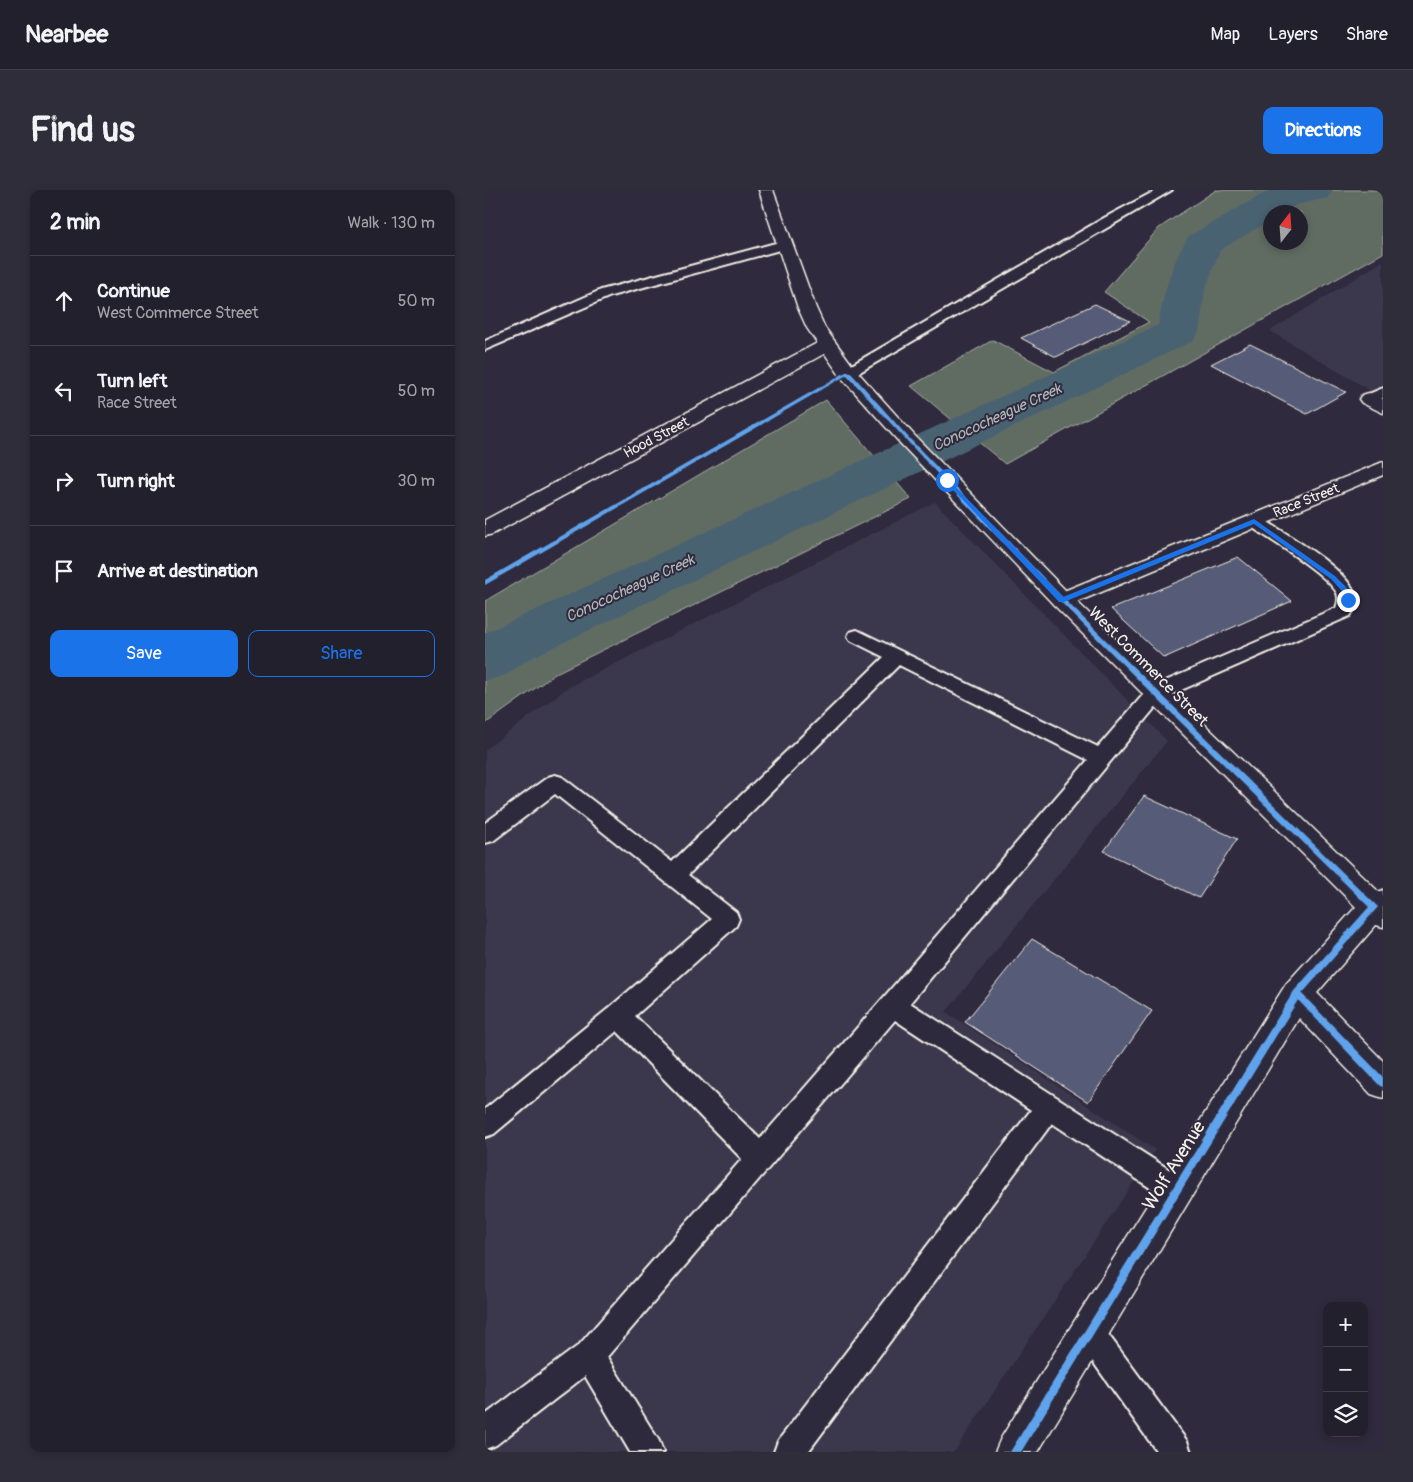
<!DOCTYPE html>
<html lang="en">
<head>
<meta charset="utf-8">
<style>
  body { margin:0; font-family:Pangolin,sans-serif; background:#2f2d3a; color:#f1f3f6 }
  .controls { position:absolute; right:15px; bottom:15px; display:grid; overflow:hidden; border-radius:10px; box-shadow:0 2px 8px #0003 }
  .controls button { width:45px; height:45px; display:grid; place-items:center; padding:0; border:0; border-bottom:1px solid #403e4a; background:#23202e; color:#f1f3f6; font:25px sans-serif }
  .compass { position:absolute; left:778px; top:15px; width:45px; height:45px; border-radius:50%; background:#23202e; box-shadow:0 2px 8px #0003; rotate:17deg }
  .stop { position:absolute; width:15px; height:15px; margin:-11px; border:4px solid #1a73e8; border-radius:50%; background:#fff }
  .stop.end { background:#1a73e8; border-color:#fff; box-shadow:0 1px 5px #0008 }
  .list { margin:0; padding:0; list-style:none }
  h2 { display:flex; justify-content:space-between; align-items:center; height:65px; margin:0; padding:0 20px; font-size:21px }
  h2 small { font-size:16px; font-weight:400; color:#a3a3aa }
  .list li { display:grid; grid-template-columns:32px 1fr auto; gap:15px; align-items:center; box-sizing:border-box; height:90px; padding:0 20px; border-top:1px solid #403e4a }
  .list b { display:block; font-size:19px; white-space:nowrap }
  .list p { margin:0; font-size:16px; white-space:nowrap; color:#a3a3aa }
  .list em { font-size:16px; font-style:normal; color:#a3a3aa }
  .actions { display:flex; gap:10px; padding:15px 20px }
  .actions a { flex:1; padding:11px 0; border:1px solid #1a73e8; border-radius:10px; text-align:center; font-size:18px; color:#1a73e8 }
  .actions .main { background:#1a73e8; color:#fff }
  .icon { flex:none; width:28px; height:28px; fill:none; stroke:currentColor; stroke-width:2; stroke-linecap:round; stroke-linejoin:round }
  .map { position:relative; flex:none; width:898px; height:1262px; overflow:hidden; border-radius:10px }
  header { display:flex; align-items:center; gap:30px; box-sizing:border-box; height:70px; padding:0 25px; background:#23202e; border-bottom:1px solid #403e4a }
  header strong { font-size:24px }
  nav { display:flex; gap:28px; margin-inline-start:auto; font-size:18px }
  .intro { display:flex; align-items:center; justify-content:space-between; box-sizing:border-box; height:120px; padding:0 30px }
  h1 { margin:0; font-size:35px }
  .button { padding:12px 22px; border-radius:10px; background:#1a73e8; color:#fff; font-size:18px; font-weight:700 }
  main { display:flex; gap:30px; padding:0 30px }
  aside { flex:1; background:#23202e; border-radius:10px; box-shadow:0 2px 8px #0003 }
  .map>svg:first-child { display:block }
</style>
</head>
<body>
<header>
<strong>Nearbee</strong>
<nav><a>Map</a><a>Layers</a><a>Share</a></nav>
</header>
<div class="intro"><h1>Find us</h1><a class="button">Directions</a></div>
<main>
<aside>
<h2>2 min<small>Walk · 130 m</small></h2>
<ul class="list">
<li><svg class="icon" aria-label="ahead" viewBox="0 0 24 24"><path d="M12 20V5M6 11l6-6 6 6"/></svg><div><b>Continue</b><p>West Commerce Street</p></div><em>50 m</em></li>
<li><svg class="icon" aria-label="left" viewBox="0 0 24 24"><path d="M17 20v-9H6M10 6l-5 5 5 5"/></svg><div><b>Turn left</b><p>Race Street</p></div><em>50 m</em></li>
<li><svg class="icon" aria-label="right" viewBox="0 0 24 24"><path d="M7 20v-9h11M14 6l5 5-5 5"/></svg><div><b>Turn right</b></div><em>30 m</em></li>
<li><svg class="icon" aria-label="arrive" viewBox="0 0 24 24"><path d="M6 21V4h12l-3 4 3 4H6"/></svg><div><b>Arrive at destination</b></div></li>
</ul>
<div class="actions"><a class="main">Save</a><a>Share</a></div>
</aside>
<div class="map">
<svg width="898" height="1262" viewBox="0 0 898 1262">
  <rect width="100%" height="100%" fill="#2f2a3d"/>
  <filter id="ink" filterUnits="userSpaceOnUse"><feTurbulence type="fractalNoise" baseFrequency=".02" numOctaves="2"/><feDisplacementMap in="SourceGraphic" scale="10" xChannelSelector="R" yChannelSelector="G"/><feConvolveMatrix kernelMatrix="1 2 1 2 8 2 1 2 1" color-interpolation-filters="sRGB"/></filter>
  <g filter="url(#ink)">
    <path fill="#3b394e" d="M 898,71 L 898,208 L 785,141 Z
      M 450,312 L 682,551 L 461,822 L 670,960 L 469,1262 L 0,1262 L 0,560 L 82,498 Z"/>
    <path fill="#606c62" stroke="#aaaea5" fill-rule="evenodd" d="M 731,0 L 898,0 L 898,63 L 520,274 L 426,196 L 508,150 L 569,182 L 664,132 L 619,102 L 674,38 ZM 786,22 L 816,22 L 816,52 L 786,52 Z
      M 341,210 L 426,309 L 73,482 L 0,534 L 0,411 Z"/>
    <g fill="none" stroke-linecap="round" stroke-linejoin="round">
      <path fill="#496271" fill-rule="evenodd" d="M 785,0 L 848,0 L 843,8 L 811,15 L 799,22 L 786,22 L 786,30 L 735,60 L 720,100 L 714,142 L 708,151 L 42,470 L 21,485 L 0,491 L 0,443 L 2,442 L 673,135 C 679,104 686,72 704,46 Z"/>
    </g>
    <path fill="#565c77" stroke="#f4f1e8" d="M 610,114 L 645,131 L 571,167 L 536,148 Z
      M 765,154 L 861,202 L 822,224 L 726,174 Z
      M 753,367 L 807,411 L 679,468 L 626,419 Z
      M 659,606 L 752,649 L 714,708 L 619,661 Z
      M 547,749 L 667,821 L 603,912 L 480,832 Z"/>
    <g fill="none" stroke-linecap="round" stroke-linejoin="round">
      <defs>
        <path id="lane" d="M 672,0 L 687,0 L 368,186 L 358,186 L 356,183 L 358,180 L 619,28 Z
          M 298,51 L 302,52 L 304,55 L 302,58 L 126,106 L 0,160 L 0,151 L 116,100 Z
          M 898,198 L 898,208 L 884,213 L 879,212 L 877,209 L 879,206 Z
          M 769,326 L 775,327 C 799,343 861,378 870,404 C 873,412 869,420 865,426 L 678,508 L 425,813 L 702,991 L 705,1000 L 702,1009 L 692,1013 L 682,1009 L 567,933 L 323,1262 L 289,1262 L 293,1251 L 546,920 L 410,830 L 122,1167 L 174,1251 L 178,1262 L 145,1262 L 100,1186 L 11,1255 L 0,1259 L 0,1225 L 94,1155 L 257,969 L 132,841 L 9,944 L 0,947 L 0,919 L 124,818 L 227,729 L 70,604 L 8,651 L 0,653 L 0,633 L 63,587 L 70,585 L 77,587 L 187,672 L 399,467 L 365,450 L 363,446 L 365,442 L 372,440 L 613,557 L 664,498 L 851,418 C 853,413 854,408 852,403 C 843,385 782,347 763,335 L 761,331 L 763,327 ZM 414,475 L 603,570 L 399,807 L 275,949 L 150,826 L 251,736 L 254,729 L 251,722 L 203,685 Z
          M 604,1127 L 614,1132 L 702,1251 L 706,1262 L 672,1262 L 594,1152 L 589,1142 L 594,1132 Z"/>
        <path id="street" d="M 342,150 L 348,151 L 351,155 L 348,159 L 8,344 L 0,346 L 0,330 L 336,151 Z
          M 884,203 L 898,209 L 898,223 L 877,213 L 874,209 L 877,205 Z
          M 898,272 L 898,285 L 585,415 L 577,418 L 569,415 L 565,410 L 569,405 Z
          M 898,700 L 898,727 L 832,803 L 898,871 L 898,908 L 886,904 L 814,828 L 553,1262 L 510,1262 L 516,1248 L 801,794 L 879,708 Z"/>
        <path id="secondary" d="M 274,0 L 288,0 L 331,118 L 340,138 L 370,179 L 429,245 L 585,405 L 898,706 L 898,737 L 888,734 L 569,415 L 415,253 L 356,187 L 322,138 L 313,118 Z"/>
      </defs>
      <use href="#lane" stroke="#f4f1e8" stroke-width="4"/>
      <use href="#street" stroke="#f4f1e8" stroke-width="3"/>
      <use href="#secondary" stroke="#f4f1e8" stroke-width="3"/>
      <use href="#lane" fill="#2f2a3d" fill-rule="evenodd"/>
      <use href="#street" fill="#2f2a3d" fill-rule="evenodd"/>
      <use href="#secondary" fill="#2f2a3d" fill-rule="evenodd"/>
      <defs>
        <path id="cycleway" d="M 361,182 L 365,182 L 424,248 L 579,409 L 893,717 L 817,804 L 898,887 L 898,897 L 895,896 L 813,810 L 536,1262 L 525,1262 L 809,801 L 884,717 C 707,543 528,371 362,185 L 0,395 L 0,390 Z"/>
      </defs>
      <use href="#cycleway" stroke="#2f2a3d" stroke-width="3"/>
      <use href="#cycleway" fill="#60a3ed" fill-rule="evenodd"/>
    </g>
  </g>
  <path fill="#1a73e8" d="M 462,288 L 578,407 L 769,329 L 850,386 L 862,398 L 866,410 L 860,411 L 856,400 L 846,389 L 769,334 L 579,412 L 574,412 L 460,291 Z"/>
  <g text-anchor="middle" stroke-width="4" stroke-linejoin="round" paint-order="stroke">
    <g font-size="14" fill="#f4f1e8" stroke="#2f2a3d">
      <text transform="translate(171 247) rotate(-28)" y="5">Hood Street</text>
      <text transform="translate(821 310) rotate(-22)" y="5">Race Street</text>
    </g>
    <g font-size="15" font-style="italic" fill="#b0b8b8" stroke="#2f2a3d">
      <text transform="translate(512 227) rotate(-25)" y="5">Conococheague Creek</text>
      <text transform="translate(145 398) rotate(-25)" y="5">Conococheague Creek</text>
    </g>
    <g font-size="16" fill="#f4f1e8" stroke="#2f2a3d">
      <text transform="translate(664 476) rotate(45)" y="6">West Commerce Street</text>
    </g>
    <g font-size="19" fill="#f4f1e8" stroke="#2f2a3d">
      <text transform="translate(688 975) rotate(-58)" y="7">Wolf Avenue</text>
    </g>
  </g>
</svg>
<div class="controls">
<button>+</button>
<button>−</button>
<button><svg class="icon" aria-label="layers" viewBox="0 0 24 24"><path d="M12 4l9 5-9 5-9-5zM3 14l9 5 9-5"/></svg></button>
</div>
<svg class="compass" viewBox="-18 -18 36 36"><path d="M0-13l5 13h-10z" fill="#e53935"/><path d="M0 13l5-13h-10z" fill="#a3a3aa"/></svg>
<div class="stop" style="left:462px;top:290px"></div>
<div class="stop end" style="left:863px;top:410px"></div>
</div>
</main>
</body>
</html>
